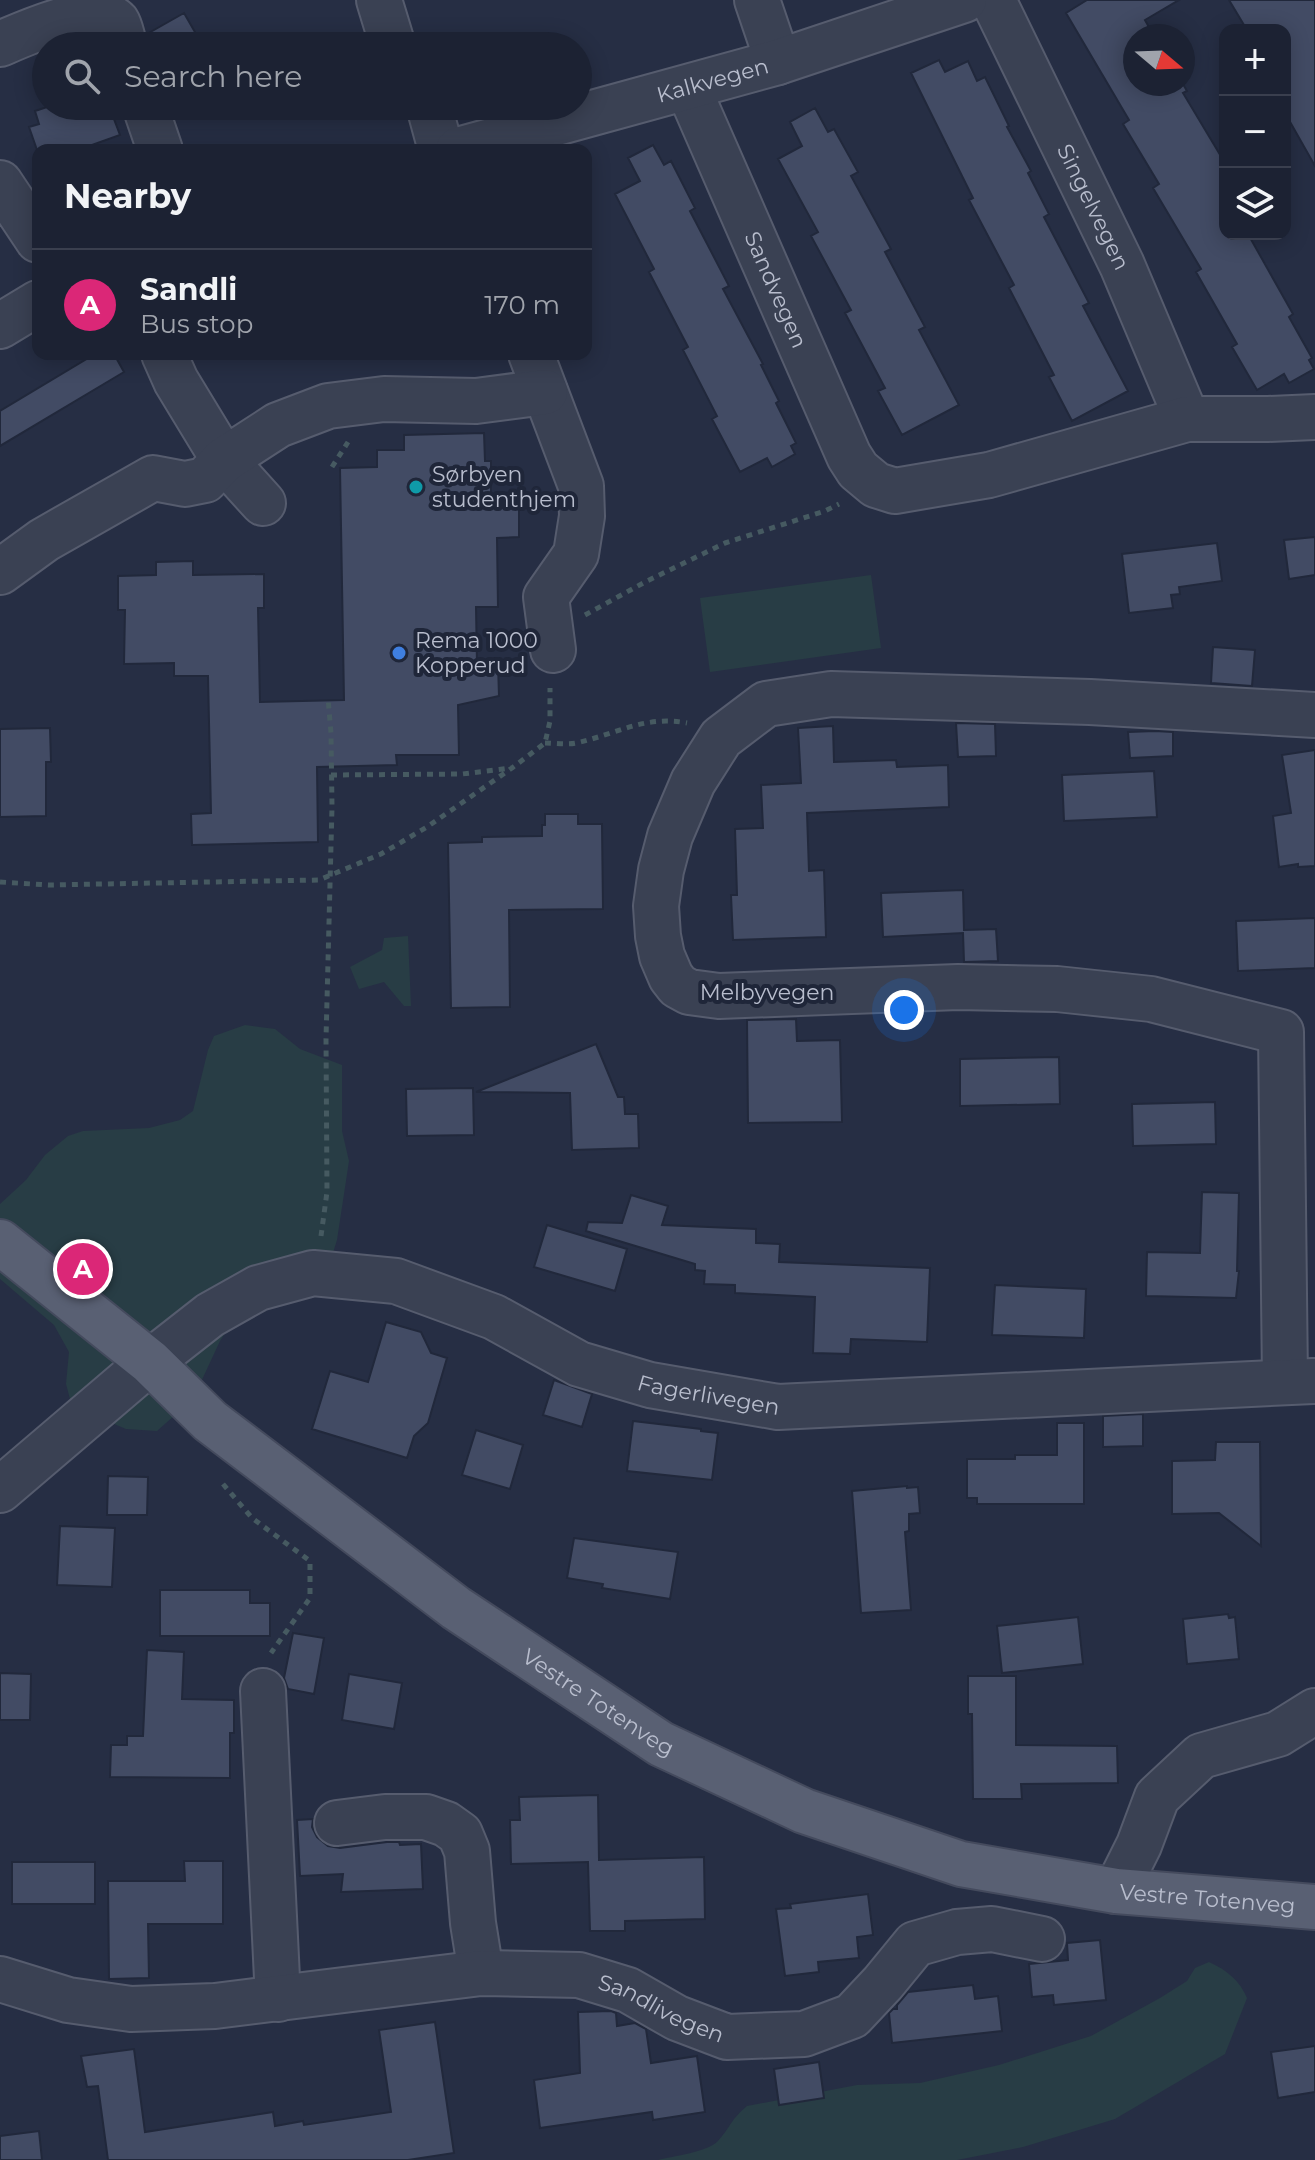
<!DOCTYPE html>
<html lang="en">
<head>
<meta charset="utf-8">
<style>
  body { margin:0; font-family:Montserrat,sans-serif; background:#292f3f; color:#f1f3f6 }
  .controls { position:absolute; right:24px; top:24px; display:grid; overflow:hidden; border-radius:16px; box-shadow:0 4px 20px #0003 }
  .controls button { width:72px; height:72px; display:grid; place-items:center; padding:0; border:0; border-bottom:2px solid #3a3f4e; background:#1c2233; color:#f1f3f6; font:40px sans-serif }
  .compass { position:absolute; left:1123px; top:24px; width:72px; height:72px; border-radius:50%; background:#1c2233; box-shadow:0 4px 20px #0003; rotate:109deg }
  .you { position:absolute; left:904px; top:1010px; width:28px; height:28px; margin:-20px; border:6px solid #fff; border-radius:50%; background:#1a73e8; box-shadow:0 0 0 12px #1a73e833 }
  .badge { display:grid; place-items:center; width:52px; height:52px; border-radius:50%; background:#db2777; color:#fff; font-size:26px; font-weight:700 }
  .pin { position:absolute; translate:-50% -50%; border:4px solid #fff; box-shadow:0 2px 8px #0006 }
  .list { margin:0; padding:0; list-style:none }
  h2 { display:flex; justify-content:space-between; align-items:center; height:104px; margin:0; padding:0 32px; font-size:34px }
  h2 small { font-size:26px; font-weight:400; color:#a0a4ac }
  .list li { display:grid; grid-template-columns:52px 1fr auto; gap:24px; align-items:center; box-sizing:border-box; height:112px; padding:0 32px; border-top:2px solid #3a3f4e }
  .list b { display:block; font-size:30px; white-space:nowrap }
  .list p { margin:0; font-size:26px; white-space:nowrap; color:#a0a4ac }
  .list em { font-size:26px; font-style:normal; color:#a0a4ac }
  .icon { flex:none; width:44px; height:44px; fill:none; stroke:currentColor; stroke-width:2; stroke-linecap:round; stroke-linejoin:round }
  .map { position:relative; flex:none; width:1315px; height:2160px; overflow:hidden }
  .search { position:absolute; background:#1c2233; box-shadow:0 4px 20px #0003; left:32px; top:32px; width:560px; height:88px; display:flex; align-items:center; gap:20px; box-sizing:border-box; padding:0 28px; border-radius:44px; color:#a0a4ac; font-size:30px }
  .panel { position:absolute; background:#1c2233; box-shadow:0 4px 20px #0003; left:32px; top:144px; width:560px; height:216px; border-radius:16px }
  .map>svg:first-child { display:block }
</style>
</head>
<body>
<div class="map">
<svg width="1315" height="2160" viewBox="0 0 1315 2160">
  <rect width="100%" height="100%" fill="#262e44"/>
  <path fill="#283d45" d="M 871,575 L 881,648 L 710,672 L 700,598 Z
    M 408,936 L 411,1006 L 404,1006 L 384,982 L 359,989 L 350,967 L 382,950 L 384,938 Z
    M 245,1025 L 275,1029 L 300,1049 L 342,1065 L 342,1131 L 349,1161 L 337,1240 L 323,1285 L 238,1314 L 220,1341 L 193,1399 L 157,1431 L 126,1429 L 81,1410 L 70,1399 L 66,1384 L 69,1352 L 54,1325 L 0,1279 L 0,1204 L 26,1180 L 45,1155 L 68,1136 L 83,1131 L 149,1128 L 180,1120 L 193,1111 L 208,1050 L 214,1036 Z
    M 1209,1962 C 1227,1970 1240,1981 1247,1998 L 1225,2054 L 1115,2119 L 1023,2147 L 957,2160 L 658,2160 C 673,2156 708,2152 718,2141 C 730,2128 731,2119 747,2106 L 857,2085 L 920,2083 L 999,2065 L 1091,2036 L 1160,1998 L 1187,1981 L 1195,1968 Z"/>
  <path fill="#424b64" stroke="#21283b" stroke-width="2" d="M 1087,0 L 1179,0 L 1145,20 L 1154,36 L 1135,36 L 1135,84 L 1183,84 L 1187,91 L 1183,93 L 1225,163 L 1225,234 L 1248,234 L 1293,314 L 1289,317 L 1312,358 L 1309,360 L 1314,369 L 1289,383 L 1284,374 L 1257,390 L 1232,347 L 1237,344 L 1196,272 L 1201,269 L 1153,188 L 1159,184 L 1123,124 L 1129,120 L 1066,13 Z
    M 1229,0 L 1315,0 L 1315,166 L 1285,113 L 1285,30 L 1247,30 Z
    M 184,13 L 203,46 L 149,46 L 147,34 Z
    M 939,60 L 945,72 L 968,61 L 977,81 L 985,77 L 1009,126 L 1007,127 L 1031,171 L 1028,173 L 1049,214 L 1044,217 L 1089,303 L 1083,306 L 1128,391 L 1072,421 L 1049,377 L 1054,375 L 1009,288 L 1014,285 L 969,200 L 973,198 L 911,73 Z
    M 50,106 L 109,106 L 120,135 L 78,150 L 37,150 L 29,127 L 39,124 L 35,111 Z
    M 815,108 L 828,132 L 834,129 L 858,172 L 851,176 L 891,249 L 885,252 L 925,327 L 919,330 L 959,405 L 902,435 L 878,391 L 885,388 L 845,313 L 851,310 L 811,236 L 818,232 L 778,159 L 802,146 L 790,122 Z
    M 653,145 L 664,165 L 671,161 L 695,208 L 690,211 L 729,286 L 723,289 L 763,364 L 761,365 L 779,401 L 776,403 L 796,443 L 791,446 L 795,454 L 772,467 L 767,458 L 740,472 L 712,419 L 717,416 L 683,350 L 688,347 L 649,272 L 654,269 L 615,194 L 640,181 L 628,158 Z
    M 95,354 L 114,354 L 124,372 L 0,446 L 0,411 Z
    M 484,433 L 485,461 L 491,461 L 491,506 L 519,506 L 519,537 L 497,538 L 498,607 L 476,607 L 477,664 L 498,664 L 499,696 L 458,705 L 459,755 L 396,755 L 397,765 L 317,767 L 318,842 L 192,845 L 191,814 L 211,813 L 208,676 L 174,676 L 174,663 L 124,664 L 125,610 L 118,610 L 118,576 L 156,575 L 156,562 L 193,561 L 193,575 L 264,574 L 264,608 L 258,608 L 260,702 L 344,700 L 340,468 L 377,467 L 377,450 L 404,450 L 404,435 Z
    M 1315,537 L 1315,575 L 1289,579 L 1284,540 Z
    M 1217,543 L 1222,581 L 1179,587 L 1180,594 L 1171,595 L 1173,608 L 1129,613 L 1122,554 Z
    M 1213,647 L 1255,650 L 1252,686 L 1211,683 Z
    M 956,723 L 995,724 L 996,756 L 958,757 Z
    M 833,726 L 834,762 L 896,760 L 897,767 L 948,765 L 949,807 L 807,813 L 809,871 L 824,870 L 826,937 L 733,940 L 731,895 L 737,895 L 735,829 L 763,828 L 761,785 L 801,783 L 798,728 Z
    M 50,728 L 51,762 L 46,762 L 46,816 L 0,817 L 0,729 Z
    M 1155,731 L 1173,732 L 1173,756 L 1130,758 L 1128,732 Z
    M 1315,750 L 1315,866 L 1298,867 L 1298,864 L 1279,867 L 1273,816 L 1291,813 L 1282,755 Z
    M 1154,771 L 1157,817 L 1064,821 L 1062,775 Z
    M 545,814 L 578,814 L 578,824 L 602,824 L 603,909 L 509,910 L 510,1007 L 451,1008 L 448,843 L 482,842 L 482,837 L 542,836 L 542,825 L 545,825 Z
    M 963,890 L 964,930 L 996,929 L 998,961 L 964,962 L 963,933 L 883,937 L 881,893 Z
    M 1315,918 L 1315,968 L 1238,971 L 1236,921 Z
    M 796,1019 L 797,1041 L 840,1040 L 842,1122 L 748,1123 L 747,1020 Z
    M 596,1044 L 618,1097 L 624,1097 L 625,1114 L 638,1114 L 639,1148 L 572,1150 L 570,1093 L 476,1092 Z
    M 1059,1057 L 1060,1104 L 960,1106 L 960,1059 Z
    M 473,1088 L 474,1135 L 407,1136 L 406,1089 Z
    M 1215,1102 L 1216,1144 L 1133,1146 L 1132,1104 Z
    M 1202,1192 L 1239,1193 L 1237,1271 L 1239,1271 L 1236,1298 L 1146,1296 L 1147,1252 L 1200,1253 Z
    M 631,1195 L 668,1206 L 662,1225 L 756,1229 L 756,1243 L 780,1244 L 779,1262 L 930,1268 L 927,1342 L 851,1339 L 850,1354 L 813,1353 L 815,1297 L 735,1293 L 735,1285 L 704,1284 L 705,1271 L 695,1270 L 695,1264 L 586,1231 L 588,1222 L 622,1223 Z
    M 547,1225 L 627,1249 L 615,1291 L 534,1267 Z
    M 995,1285 L 1086,1289 L 1084,1338 L 992,1335 Z
    M 386,1322 L 421,1332 L 431,1353 L 447,1358 L 428,1423 L 414,1436 L 407,1458 L 312,1429 L 330,1371 L 368,1382 Z
    M 554,1380 L 592,1394 L 582,1427 L 543,1415 Z
    M 1143,1414 L 1143,1446 L 1103,1447 L 1103,1416 Z
    M 633,1421 L 701,1429 L 701,1431 L 718,1433 L 712,1480 L 627,1471 Z
    M 1057,1423 L 1084,1423 L 1084,1504 L 977,1504 L 977,1498 L 967,1498 L 967,1459 L 1015,1459 L 1015,1455 L 1057,1455 Z
    M 476,1430 L 523,1445 L 510,1489 L 462,1475 Z
    M 1216,1442 L 1260,1442 L 1261,1546 L 1219,1513 L 1172,1514 L 1172,1461 L 1215,1460 Z
    M 108,1476 L 148,1477 L 147,1515 L 107,1515 Z
    M 907,1486 L 907,1488 L 918,1487 L 920,1513 L 909,1514 L 909,1531 L 905,1532 L 911,1610 L 861,1613 L 852,1491 Z
    M 60,1526 L 115,1528 L 112,1587 L 57,1585 Z
    M 574,1538 L 678,1552 L 670,1599 L 602,1588 L 603,1584 L 567,1578 Z
    M 160,1590 L 250,1590 L 250,1603 L 270,1603 L 270,1636 L 160,1636 Z
    M 1228,1614 L 1229,1618 L 1235,1617 L 1239,1659 L 1187,1664 L 1183,1619 Z
    M 1078,1617 L 1083,1664 L 1002,1673 L 997,1626 Z
    M 293,1633 L 324,1638 L 314,1694 L 288,1689 L 284,1678 Z
    M 147,1650 L 184,1652 L 182,1699 L 234,1700 L 234,1733 L 230,1733 L 230,1778 L 110,1777 L 111,1745 L 127,1745 L 127,1736 L 143,1736 Z
    M 0,1673 L 31,1674 L 30,1720 L 0,1720 Z
    M 349,1674 L 402,1683 L 394,1729 L 342,1720 Z
    M 968,1676 L 1016,1676 L 1016,1745 L 1117,1746 L 1118,1783 L 1021,1784 L 1022,1799 L 973,1799 L 972,1714 L 968,1714 Z
    M 598,1795 L 599,1860 L 704,1857 L 705,1919 L 625,1921 L 625,1931 L 590,1931 L 588,1862 L 511,1864 L 510,1820 L 520,1820 L 519,1797 Z
    M 313,1819 L 312,1827 L 317,1837 L 328,1846 L 340,1848 L 387,1842 L 399,1842 L 400,1845 L 421,1844 L 423,1889 L 341,1892 L 343,1874 L 300,1876 L 297,1820 Z
    M 184,1861 L 223,1861 L 223,1924 L 148,1924 L 149,1978 L 109,1979 L 108,1881 L 185,1881 Z
    M 12,1862 L 95,1862 L 95,1904 L 12,1904 Z
    M 868,1894 L 873,1935 L 857,1937 L 859,1958 L 818,1962 L 819,1972 L 785,1976 L 776,1909 L 791,1908 L 790,1904 Z
    M 1100,1940 L 1106,2000 L 1054,2005 L 1053,1995 L 1032,1997 L 1029,1964 L 1068,1960 L 1067,1943 Z
    M 973,1985 L 975,1999 L 998,1996 L 1002,2031 L 892,2043 L 889,2013 L 893,2009 L 897,2009 L 897,2005 L 908,1992 Z
    M 611,2011 L 616,2013 L 617,2026 L 635,2023 L 646,2029 L 651,2063 L 697,2056 L 705,2112 L 653,2120 L 652,2112 L 540,2128 L 534,2080 L 580,2073 L 578,2012 Z
    M 435,2022 L 454,2153 L 408,2160 L 108,2160 L 98,2086 L 87,2087 L 81,2056 L 134,2049 L 145,2132 L 273,2112 L 275,2126 L 303,2121 L 304,2125 L 391,2112 L 379,2030 Z
    M 1315,2046 L 1315,2092 L 1278,2098 L 1271,2052 Z
    M 819,2062 L 824,2098 L 779,2105 L 774,2069 Z
    M 39,2131 L 42,2160 L 0,2160 L 0,2136 Z"/>
  <g fill="none" stroke-linecap="round" stroke-linejoin="round">
    <defs>
      <g id="minor">
        <path d="M 379,0 L 393,46"/>
        <path d="M 757,0 L 778,62"/>
        <path id="s1" d="M 993,0 L 1122,265 L 1187,419"/>
        <path d="M 0,44 C 23,34 98,0 117,22 C 121,28 122,39 125,46"/>
        <path id="s2" d="M 688,88 L 849,456 L 858,470 L 876,485 L 895,491 L 989,475 L 1187,419 L 1268,419 L 1315,417"/>
        <path d="M 145,106 L 160,150"/>
        <path d="M 429,106 L 441,150"/>
        <path id="s3" d="M 458,150 L 778,62 L 964,0"/>
        <path d="M 0,183 L 38,240"/>
        <path d="M 0,326 L 38,303"/>
        <path d="M 164,354 L 176,381 L 224,460 L 263,503"/>
        <path d="M 531,354 L 581,486 L 582,516 L 576,554 L 546,597 L 553,650"/>
        <path d="M 0,572 L 44,540 L 153,478 L 185,484 L 205,480 L 224,460 L 278,425 L 328,406 L 384,399 L 476,401 L 545,392"/>
        <path d="M 1285,1381 L 1281,1032 L 1151,999 L 1057,989 L 958,987 L 719,996 L 689,992 L 678,986 L 671,977 L 662,956 L 658,936 L 656,906 L 661,870 L 670,836 L 693,782 L 721,738 L 766,704 L 831,694 L 1090,702 L 1315,715"/>
        <path id="s4" d="M 0,1490 L 150,1362 L 210,1315 L 258,1288 L 313,1273 L 396,1281 L 494,1317 L 579,1364 L 650,1385 L 778,1407 L 1313,1381"/>
        <path d="M 263,1691 L 278,1999"/>
        <path d="M 337,1823 L 385,1817 L 426,1817 L 446,1824 L 460,1834 L 467,1851 L 473,1923 L 481,1973"/>
        <path d="M 1116,1891 L 1139,1845 L 1157,1797 L 1201,1756 L 1278,1734 L 1315,1711"/>
        <path id="s5" d="M 0,1979 L 68,2000 L 131,2009 L 215,2006 L 481,1973 L 579,1975 L 628,1990 L 677,2018 L 727,2037 L 804,2034 L 852,2016 L 883,1983 L 915,1944 L 957,1932 L 992,1929 L 1042,1939"/>
      </g>
      <g id="major">
        <path id="s6" d="M 0,1242 L 150,1362 L 210,1421 L 456,1608 L 661,1744 L 804,1811 L 961,1864 L 1116,1891 L 1315,1907"/>
      </g>
    </defs>
    <use href="#minor" stroke="#565c6e" stroke-width="48"/>
    <use href="#major" stroke="#444a5d" stroke-width="48"/>
    <path stroke="#465a61" stroke-width="5" stroke-dasharray="6 6" stroke-linecap="butt" d="M 332,467 L 348,442
      M 585,615 L 645,582 L 725,543 L 825,511 L 839,504
      M 545,743 C 555,743 566,745 576,743 C 617,734 644,715 687,723
      M 331,775 L 462,774 L 511,768
      M 0,882 L 48,885 L 319,880 L 381,854 L 427,827 L 512,768 L 545,743 L 550,721 L 550,688
      M 321,1236 L 327,1192 L 326,1039 L 332,807 L 331,733 L 328,698
      M 223,1484 L 252,1518 L 310,1561 L 310,1598 L 271,1653"/>
    <use href="#minor" stroke="#3a4153" stroke-width="44"/>
    <use href="#major" stroke="#596073" stroke-width="44"/>
  </g>
  <circle fill="#0f9aa8" stroke="#1f2639" stroke-width="3" cx="416" cy="487" r="8"/>
  <circle fill="#3f7fe0" stroke="#1f2639" stroke-width="3" cx="399" cy="653" r="8"/>
  <g text-anchor="middle" stroke-width="8" stroke-linejoin="round" paint-order="stroke">
    <g font-size="22" fill="#b8bdcd" stroke="#1f2639">
      <text dy="8" stroke="none"><textPath href="#s3" startOffset="264">Kalkvegen</textPath></text>
      <text dy="8" stroke="none"><textPath href="#s1" startOffset="230">Singelvegen</textPath></text>
      <text dy="8" stroke="none"><textPath href="#s2" startOffset="220">Sandvegen</textPath></text>
      <text x="767" y="1000">Melbyvegen</text>
      <text dy="8" stroke="none"><textPath href="#s4" startOffset="804">Fagerlivegen</textPath></text>
      <text dy="8" stroke="none"><textPath href="#s6" startOffset="756">Vestre Totenveg</textPath></text>
      <text dy="8" stroke="none"><textPath href="#s6" startOffset="1404">Vestre Totenveg</textPath></text>
      <text dy="8" stroke="none"><textPath href="#s5" startOffset="674">Sandlivegen</textPath></text>
    </g>
    <g font-size="22" fill="#b8bdcd" stroke="#1f2639" text-anchor="start">
      <text x="432" y="482">Sørbyen<tspan x="432" dy="25">studenthjem</tspan></text>
      <text x="415" y="648">Rema 1000<tspan x="415" dy="25">Kopperud</tspan></text>
    </g>
  </g>
</svg>
<div class="controls">
<button>+</button>
<button>−</button>
<button><svg class="icon" aria-label="layers" viewBox="0 0 24 24"><path d="M12 4l9 5-9 5-9-5zM3 14l9 5 9-5"/></svg></button>
</div>
<svg class="compass" viewBox="-18 -18 36 36"><path d="M0-13l5 13h-10z" fill="#e53935"/><path d="M0 13l5-13h-10z" fill="#a0a4ac"/></svg>
<div class="you"></div>
<div class="pin badge" style="left:83px;top:1269px">A</div>
<div class="search"><svg class="icon" aria-label="search" viewBox="0 0 24 24"><circle cx="10" cy="10" r="6"/><path d="M15 15l6 6"/></svg>Search here</div>
<section class="panel">
<h2>Nearby<small></small></h2>
<ul class="list">
<li><span class="badge">A</span><div><b>Sandli</b><p>Bus stop</p></div><em>170 m</em></li>
</ul>
</section>
</div>
</body>
</html>
